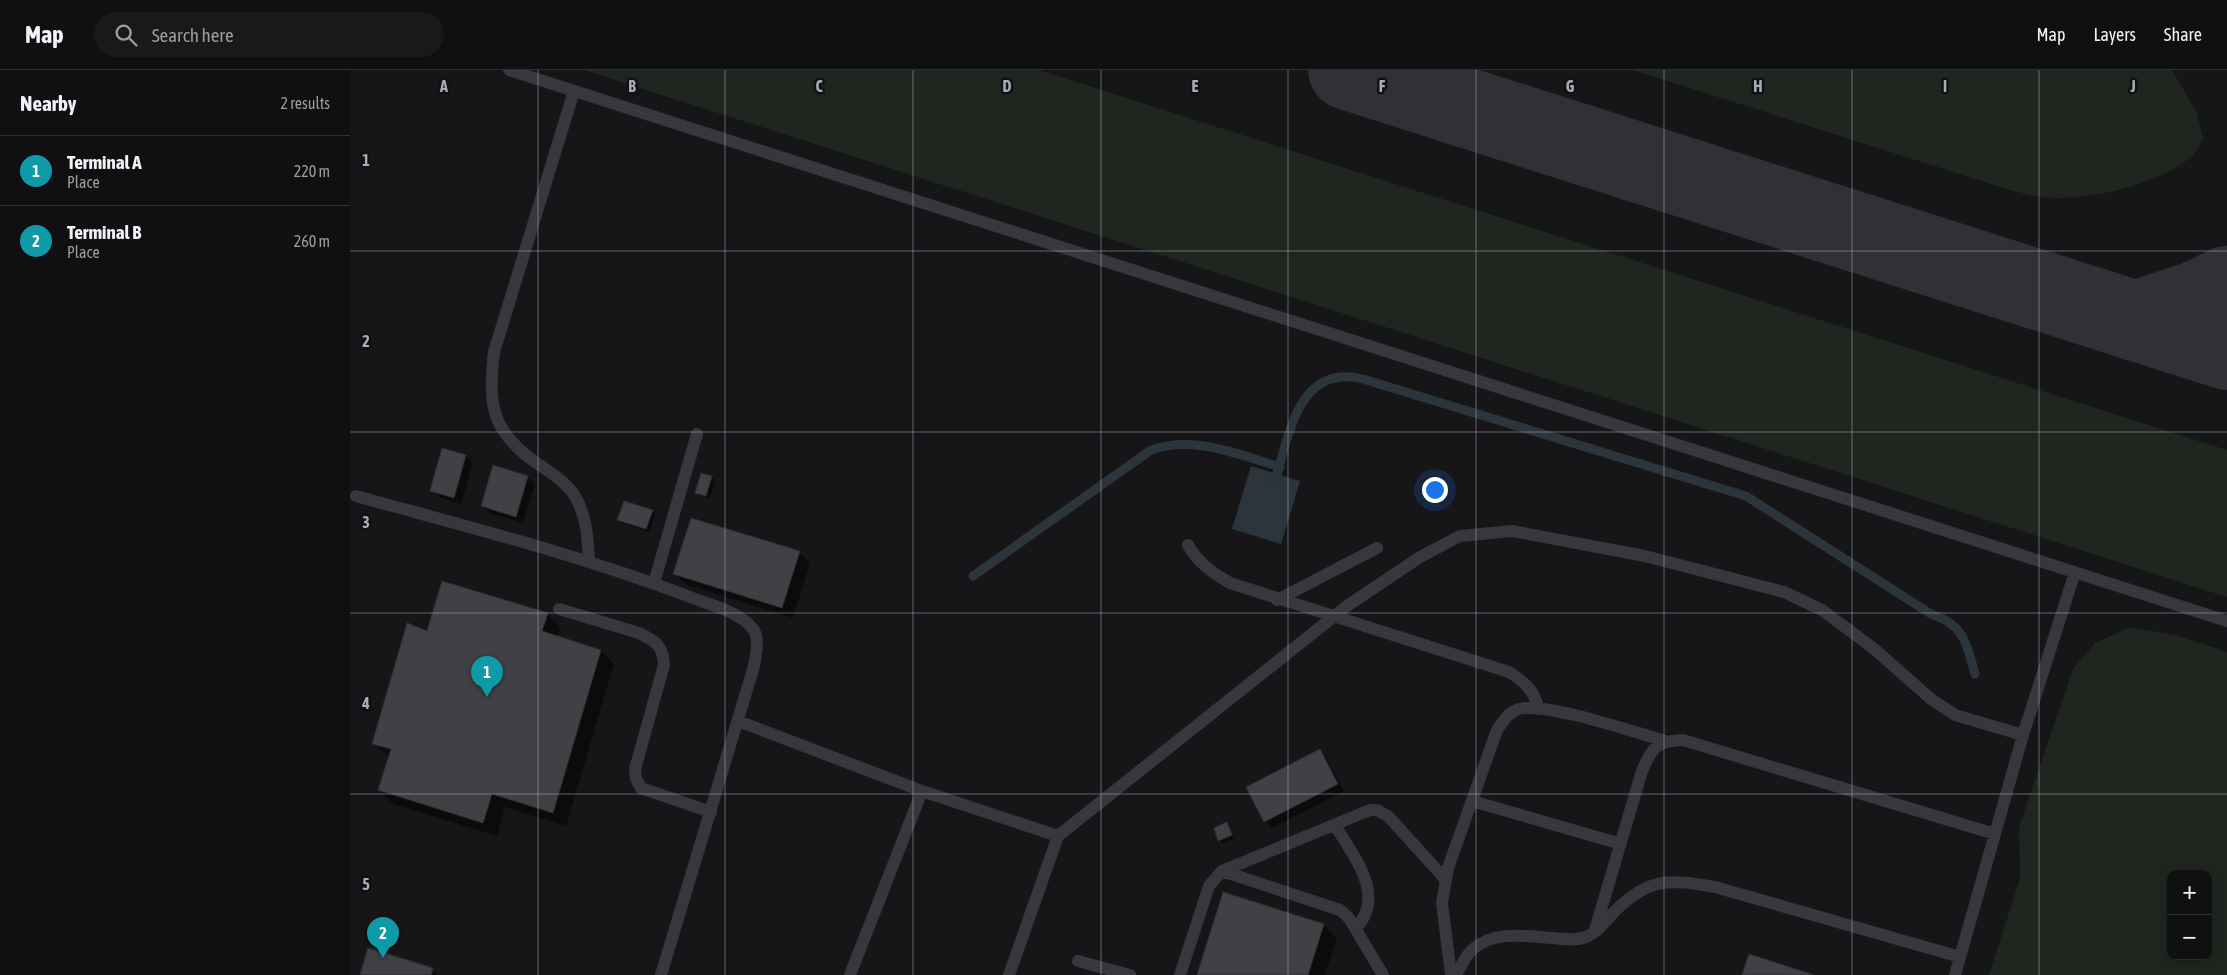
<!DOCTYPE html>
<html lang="en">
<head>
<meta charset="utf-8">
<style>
  body { margin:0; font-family:"Asap Condensed",sans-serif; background:#19191b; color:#f1f3f6 }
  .controls { position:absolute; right:15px; bottom:15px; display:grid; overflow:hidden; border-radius:10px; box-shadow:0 2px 12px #0003 }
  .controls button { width:45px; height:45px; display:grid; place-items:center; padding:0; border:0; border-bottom:1px solid #303032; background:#101012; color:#f1f3f6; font:25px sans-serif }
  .you { position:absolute; left:1084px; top:419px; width:18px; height:18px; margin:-12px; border:4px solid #fff; border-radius:50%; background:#1a73e8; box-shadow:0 0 0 8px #1a73e833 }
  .badge { display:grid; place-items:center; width:32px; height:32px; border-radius:50%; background:#0b8043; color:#fff; font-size:16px; font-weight:700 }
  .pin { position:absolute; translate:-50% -41px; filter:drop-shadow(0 1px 2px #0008) }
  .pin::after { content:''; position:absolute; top:26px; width:18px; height:15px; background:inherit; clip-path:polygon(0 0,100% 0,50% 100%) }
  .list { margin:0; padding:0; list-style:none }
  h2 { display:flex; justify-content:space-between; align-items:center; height:65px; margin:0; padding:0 20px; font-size:21px }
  h2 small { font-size:16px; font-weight:400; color:#9c9d9f }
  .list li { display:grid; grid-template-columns:32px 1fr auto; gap:15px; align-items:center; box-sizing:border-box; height:70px; padding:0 20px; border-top:1px solid #303032 }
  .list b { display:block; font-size:19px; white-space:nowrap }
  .list p { margin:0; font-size:16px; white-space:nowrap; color:#9c9d9f }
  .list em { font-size:16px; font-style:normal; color:#9c9d9f }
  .icon { flex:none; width:28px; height:28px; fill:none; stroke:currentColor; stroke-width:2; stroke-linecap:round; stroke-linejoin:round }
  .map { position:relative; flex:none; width:1877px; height:905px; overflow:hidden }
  header { display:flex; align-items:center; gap:30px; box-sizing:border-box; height:70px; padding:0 25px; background:#101012; border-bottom:1px solid #303032 }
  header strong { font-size:24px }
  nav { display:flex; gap:28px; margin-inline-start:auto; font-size:18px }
  .search { width:350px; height:45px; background:#19191b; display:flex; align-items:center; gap:12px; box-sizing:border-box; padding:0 18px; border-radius:28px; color:#9c9d9f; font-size:19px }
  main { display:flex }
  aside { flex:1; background:#101012 }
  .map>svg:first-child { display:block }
</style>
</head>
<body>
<header>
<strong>Map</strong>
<div class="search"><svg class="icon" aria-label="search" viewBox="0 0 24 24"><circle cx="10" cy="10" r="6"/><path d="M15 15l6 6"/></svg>Search here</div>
<nav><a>Map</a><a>Layers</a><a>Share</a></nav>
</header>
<main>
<aside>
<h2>Nearby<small>2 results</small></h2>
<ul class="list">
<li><span class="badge" style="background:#0f9aa8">1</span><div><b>Terminal A</b><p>Place</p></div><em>220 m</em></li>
<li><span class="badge" style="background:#0f9aa8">2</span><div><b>Terminal B</b><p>Place</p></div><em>260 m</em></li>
</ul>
</aside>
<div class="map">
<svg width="1877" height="905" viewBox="0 0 1877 905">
  <rect width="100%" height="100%" fill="#161618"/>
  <path fill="#1e261f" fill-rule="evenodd" d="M 234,0 L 689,0 L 1877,380 L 1877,527 Z
    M 1283,0 L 1822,0 L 1847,43 L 1853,69 C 1850,74 1847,81 1843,85 C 1809,116 1734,132 1690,127 C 1680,126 1670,122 1660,120 Z
    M 1780,557 L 1825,565 L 1877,582 L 1877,905 L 1639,905 L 1670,808 L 1669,757 L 1723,599 L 1745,573 ZM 1821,804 L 1858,804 L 1858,886 L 1821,886 Z"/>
  <path fill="#2c353c" d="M 901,396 L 950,411 L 931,474 L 882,459 Z"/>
  <path fill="#0007" d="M 116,386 L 123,393 L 111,434 L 89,427 L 82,420 Z
    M 178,407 L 185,414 L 173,453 L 139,443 L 132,436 Z
    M 362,407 L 365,410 L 360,428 L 350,425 L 346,422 Z
    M 302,441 L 305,444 L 300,462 L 272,453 L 269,450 Z
    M 449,482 L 460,493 L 443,548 L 335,514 L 324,504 Z
    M 197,544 L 211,558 L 207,567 L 251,581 L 264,594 L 216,756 L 155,737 L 147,766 L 43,734 L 29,720 L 39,687 L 24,673 L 78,562 Z
    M 969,681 L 976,688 L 994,721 L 922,758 L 915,751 Z
    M 876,754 L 884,769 L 873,773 L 869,770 Z
    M 973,855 L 987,868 L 975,905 L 849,905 Z
    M 82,899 L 88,905 L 11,905 Z"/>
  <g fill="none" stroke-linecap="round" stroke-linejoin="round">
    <path stroke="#2c353c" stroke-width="9" d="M 924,414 C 939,367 947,293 1013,309 L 1396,426 L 1581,544 C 1614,555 1616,572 1625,604
      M 623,506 L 801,380 C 845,365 887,384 930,397"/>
    <path stroke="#303135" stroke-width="80" d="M 998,0 L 1877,280
      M 1785,251 L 1846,231 L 1877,216"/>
  </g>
  <path fill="#404145" stroke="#303034" d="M 92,378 L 116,385 L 104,428 L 80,421 Z
    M 143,395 L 178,406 L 166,447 L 131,436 Z
    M 351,403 L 362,406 L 356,426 L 345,423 Z
    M 274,431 L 303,440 L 296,459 L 267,450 Z
    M 341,448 L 450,481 L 432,538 L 323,504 Z
    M 92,511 L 198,543 L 192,561 L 251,580 L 203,743 L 142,724 L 133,753 L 28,720 L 41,679 L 22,674 L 57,553 L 77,561 Z
    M 970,679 L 988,714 L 914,752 L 896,717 Z
    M 877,752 L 882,765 L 868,771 L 864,758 Z
    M 873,822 L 974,854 L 958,905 L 847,905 Z
    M 18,878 L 83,898 L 81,905 L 10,905 Z
    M 18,878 L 83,898 L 81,905 L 10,905 Z
    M 1399,884 L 1464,905 L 1392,905 Z"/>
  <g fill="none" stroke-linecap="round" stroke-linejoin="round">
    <path stroke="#37383d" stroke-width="12" d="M 159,0 L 1877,551
      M 224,21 L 144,282 C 138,335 141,362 188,394 C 201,403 216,412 225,426 C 237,447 238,469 239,492
      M 6,426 C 118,457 231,485 340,527 C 360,535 389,541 403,559 C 410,568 406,585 404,596 L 311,905
      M 838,475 C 848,493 863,503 880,513 L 1159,602 C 1175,612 1184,621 1189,639
      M 304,513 L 347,364
      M 927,530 L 1027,478
      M 209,539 L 289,563 C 306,571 313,576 314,595 L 285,699 L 286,709 L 291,718 L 361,742
      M 388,651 L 572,721 L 708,766
      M 1122,731 L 1271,774
      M 985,755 C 1003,786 1037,825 1006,858
      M 872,801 L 990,840 L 999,848 L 1033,905
      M 1245,860 L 1292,701 C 1302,677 1307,671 1333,670 L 1645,764
      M 728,891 L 780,905
      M 500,905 L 572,721
      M 659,905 L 708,766 L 997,536 L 1070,487 L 1110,466 L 1162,461 L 1295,486 L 1434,522 L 1472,540 L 1523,578 L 1581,629 L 1605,645 L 1673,665
      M 830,905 L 859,816 L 872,801 L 1020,740 L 1027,740 L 1038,746 L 1096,810
      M 1101,905 L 1092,833 L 1098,798 L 1147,660 C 1153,652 1158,642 1169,639 C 1196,632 1284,662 1315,671
      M 1106,905 C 1111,897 1115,886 1122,880 C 1143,860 1176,866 1202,868 C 1214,869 1225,871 1236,867 C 1248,862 1256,851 1264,842 C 1299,807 1319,809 1365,817 L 1610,887
      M 1605,905 L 1673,665 L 1725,502"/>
  </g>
  <path fill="none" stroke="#a8adb8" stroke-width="1" stroke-opacity="0.55" d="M 188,0 L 188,905M 375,0 L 375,905M 563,0 L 563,905M 751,0 L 751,905M 938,0 L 938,905M 1126,0 L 1126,905M 1314,0 L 1314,905M 1502,0 L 1502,905M 1689,0 L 1689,905M 0,181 L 1877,181M 0,362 L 1877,362M 0,543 L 1877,543M 0,724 L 1877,724"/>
  <g font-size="16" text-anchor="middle" font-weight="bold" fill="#a8adb8" stroke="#111113" stroke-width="5" stroke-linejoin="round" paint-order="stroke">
    <text x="94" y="22">A</text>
    <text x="282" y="22">B</text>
    <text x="469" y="22">C</text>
    <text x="657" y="22">D</text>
    <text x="845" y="22">E</text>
    <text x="1032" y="22">F</text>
    <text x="1220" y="22">G</text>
    <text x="1408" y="22">H</text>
    <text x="1595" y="22">I</text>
    <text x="1783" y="22">J</text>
    <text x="16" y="96">1</text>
    <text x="16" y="277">2</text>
    <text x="16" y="458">3</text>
    <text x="16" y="639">4</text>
    <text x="16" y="820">5</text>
  </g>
</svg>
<div class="controls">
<button>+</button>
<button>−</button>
</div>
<div class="you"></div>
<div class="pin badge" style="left:137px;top:627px;background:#0f9aa8">1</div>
<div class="pin badge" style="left:33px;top:888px;background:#0f9aa8">2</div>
</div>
</main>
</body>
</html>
